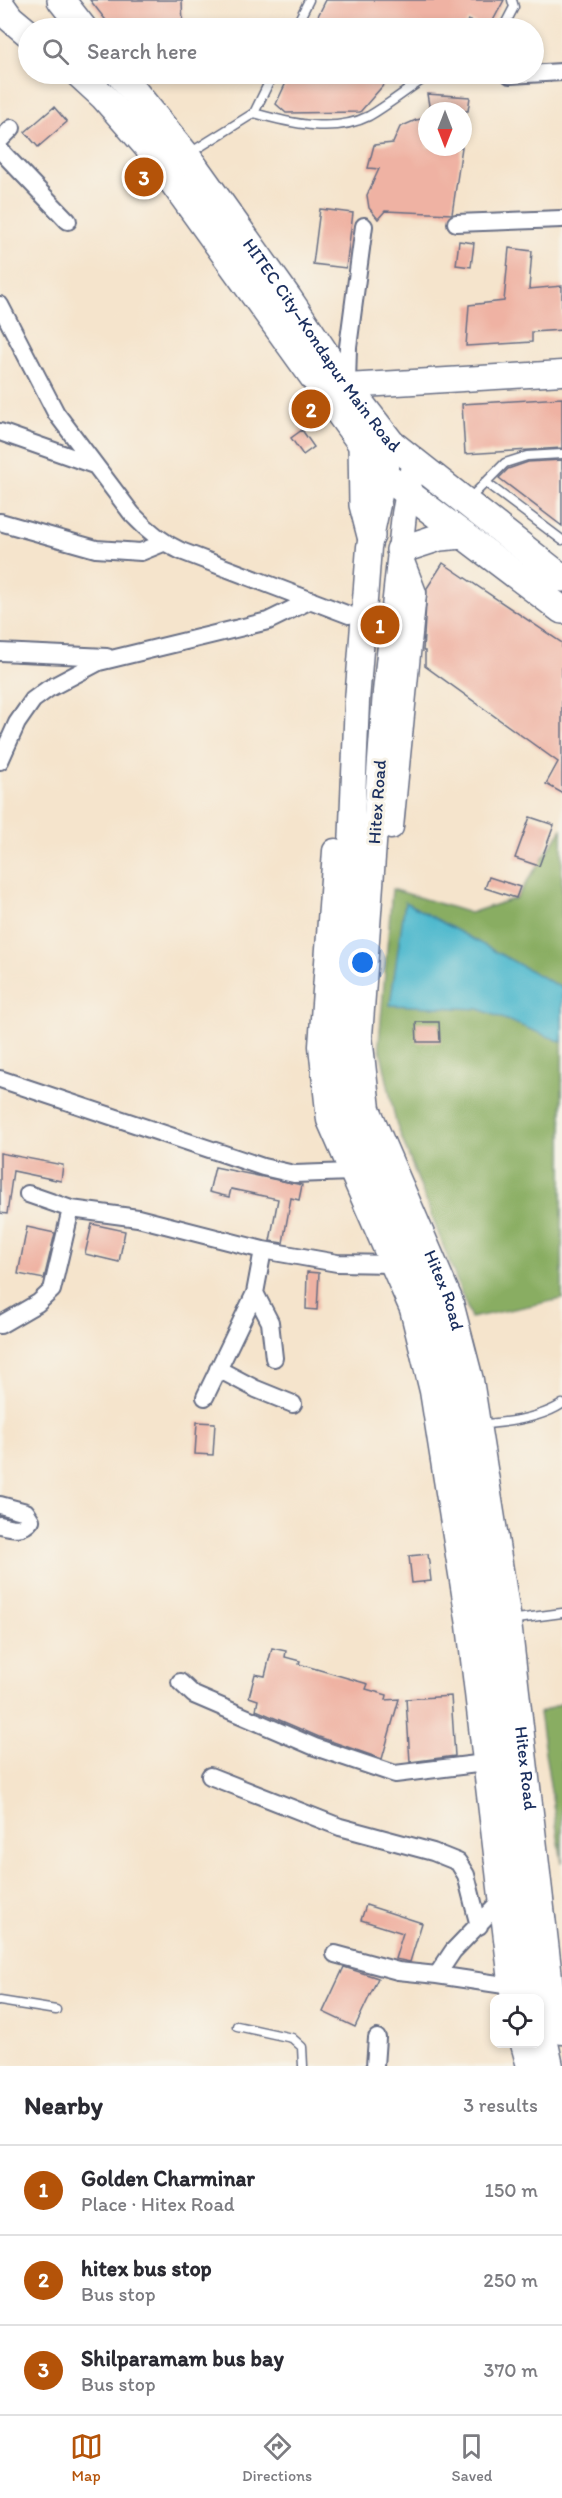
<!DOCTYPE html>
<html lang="en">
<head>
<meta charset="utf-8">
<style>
  body { margin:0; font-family:Itim,sans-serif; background:#f7f7f7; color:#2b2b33 }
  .controls { position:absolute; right:18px; bottom:18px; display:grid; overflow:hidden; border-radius:12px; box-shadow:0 3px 9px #0003 }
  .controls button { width:54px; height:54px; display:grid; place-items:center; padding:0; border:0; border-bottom:2px solid #e1e1e2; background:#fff; color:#2b2b33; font:30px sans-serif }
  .compass { position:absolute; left:418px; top:102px; width:54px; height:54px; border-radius:50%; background:#fff; box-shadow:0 3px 9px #0003; rotate:180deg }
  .you { position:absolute; left:363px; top:963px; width:21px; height:21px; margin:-15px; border:4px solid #fff; border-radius:50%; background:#1a73e8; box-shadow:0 0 0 9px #1a73e833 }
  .badge { display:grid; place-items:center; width:39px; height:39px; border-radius:50%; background:#b45309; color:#fff; font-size:20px; font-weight:700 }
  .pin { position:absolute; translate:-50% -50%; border:3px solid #fff; box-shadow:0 2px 6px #0006 }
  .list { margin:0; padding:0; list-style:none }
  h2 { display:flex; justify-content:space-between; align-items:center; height:78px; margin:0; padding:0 24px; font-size:26px }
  h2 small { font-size:20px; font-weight:400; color:#7c7c81 }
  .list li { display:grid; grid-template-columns:39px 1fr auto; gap:18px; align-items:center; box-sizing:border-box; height:90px; padding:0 24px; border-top:2px solid #e1e1e2 }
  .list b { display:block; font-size:22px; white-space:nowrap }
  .list p { margin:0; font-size:20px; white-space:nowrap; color:#7c7c81 }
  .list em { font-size:20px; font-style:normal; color:#7c7c81 }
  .icon { flex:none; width:33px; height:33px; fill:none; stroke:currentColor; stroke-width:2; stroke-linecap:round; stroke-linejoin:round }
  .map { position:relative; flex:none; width:562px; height:2066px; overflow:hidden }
  .search { position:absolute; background:#fff; box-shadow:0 3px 9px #0003; left:18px; right:18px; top:18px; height:66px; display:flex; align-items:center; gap:15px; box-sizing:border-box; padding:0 21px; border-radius:33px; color:#7c7c81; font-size:22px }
  .sheet { height:348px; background:#fff }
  nav { display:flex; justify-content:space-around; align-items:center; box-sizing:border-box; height:84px; border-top:2px solid #e1e1e2; background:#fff; font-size:16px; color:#7c7c81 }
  nav a { display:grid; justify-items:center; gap:3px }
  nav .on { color:#b45309 }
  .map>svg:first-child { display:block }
</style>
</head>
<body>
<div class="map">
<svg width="562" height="2066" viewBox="0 0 562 2066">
  <rect width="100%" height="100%" fill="#f7f3e8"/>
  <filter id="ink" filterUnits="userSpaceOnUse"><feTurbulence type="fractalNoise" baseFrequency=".0167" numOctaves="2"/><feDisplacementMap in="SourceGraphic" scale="12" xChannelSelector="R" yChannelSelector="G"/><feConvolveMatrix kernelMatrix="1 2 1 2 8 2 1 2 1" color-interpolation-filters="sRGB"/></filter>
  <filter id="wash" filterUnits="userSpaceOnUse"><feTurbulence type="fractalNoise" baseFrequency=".008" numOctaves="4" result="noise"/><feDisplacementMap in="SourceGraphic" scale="24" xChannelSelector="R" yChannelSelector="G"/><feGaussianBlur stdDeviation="1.35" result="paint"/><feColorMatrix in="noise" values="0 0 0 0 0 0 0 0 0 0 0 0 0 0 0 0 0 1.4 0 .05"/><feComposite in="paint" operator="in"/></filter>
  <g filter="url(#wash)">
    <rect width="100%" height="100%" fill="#f5e4cc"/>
    <path fill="#89ad62" stroke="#526e60" stroke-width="1.5" d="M 562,829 L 562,1299 L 471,1318 L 396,1123 L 379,1043 L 392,889 L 470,913 L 516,898 Z
      M 562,1703 L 562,1863 L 539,1713 Z"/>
    <path fill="#50b9ce" stroke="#367496" stroke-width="1.5" d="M 405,902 L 562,988 L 562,1042 L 479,1009 L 390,1005 Z"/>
    <g id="blocks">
      <path fill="#efb2a3" d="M 90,0 L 182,0 L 183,28 L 112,28 Z
        M 326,0 L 504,0 L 489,28 L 468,20 L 464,28 L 452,25 L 450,28 L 312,28 Z
        M 290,74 L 393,74 L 360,112 L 286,113 L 276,104 Z
        M 427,94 L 470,97 L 468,111 L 430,111 Z
        M 54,107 L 67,122 L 38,147 L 25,132 Z
        M 427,118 L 427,147 L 462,147 L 452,214 L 385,211 L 378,219 L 369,208 L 367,195 L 379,169 L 368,168 L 374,145 L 393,143 L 400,127 L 416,120 Z
        M 320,209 L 353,213 L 346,268 L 313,264 Z
        M 459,241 L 474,243 L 471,267 L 456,265 Z
        M 509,248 L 532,251 L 529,289 L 562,286 L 562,330 L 532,332 L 532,342 L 466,346 L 469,305 L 504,301 Z
        M 562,398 L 562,448 L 465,454 L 462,404 Z
        M 302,430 L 314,447 L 303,455 L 291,438 Z
        M 562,460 L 562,526 L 499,478 L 508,469 L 528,462 Z
        M 443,563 L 562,643 L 562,793 L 546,784 L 558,762 L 425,666 L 425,651 L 423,651 L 427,588 Z
        M 530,817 L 554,825 L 539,866 L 515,858 Z
        M 489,877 L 520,887 L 516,898 L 485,888 Z
        M 416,1022 L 439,1022 L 440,1042 L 417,1042 Z
        M 0,1153 L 63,1165 L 61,1181 L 13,1171 L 7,1214 L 0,1213 Z
        M 215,1167 L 302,1185 L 299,1200 L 291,1198 L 283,1243 L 270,1241 L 278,1199 L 231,1189 L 229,1197 L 209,1192 Z
        M 92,1224 L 125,1231 L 119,1262 L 85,1254 Z
        M 27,1227 L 55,1233 L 44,1279 L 18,1274 Z
        M 307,1272 L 319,1273 L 317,1310 L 306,1309 Z
        M 197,1422 L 215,1423 L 213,1455 L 195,1454 Z
        M 428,1554 L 431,1581 L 412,1583 L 409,1556 Z
        M 272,1648 L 286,1651 L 285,1657 L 300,1661 L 299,1664 L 368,1684 L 366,1689 L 387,1695 L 386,1700 L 399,1699 L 382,1759 L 319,1737 L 256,1710 L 258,1700 L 249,1697 L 255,1674 L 265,1676 Z
        M 451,1696 L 455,1756 L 410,1762 L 406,1699 Z
        M 366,1905 L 422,1923 L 410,1962 L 395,1959 L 403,1933 L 361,1920 Z
        M 344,1967 L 378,1978 L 355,2027 L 323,2012 Z"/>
    </g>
  </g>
  <g filter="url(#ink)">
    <use href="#blocks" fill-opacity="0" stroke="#676e84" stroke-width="1.5"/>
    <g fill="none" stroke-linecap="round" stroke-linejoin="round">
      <defs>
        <path id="lane" d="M 295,28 L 309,0
          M 503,28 L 514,7 L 512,0
          M 254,113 C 289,123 334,134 369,116 C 390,104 410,87 431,74
          M 190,153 L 254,113 L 273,74
          M 485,482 L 562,540
          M 468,500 L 505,463 L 527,456 L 562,454
          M 487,1424 C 511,1422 541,1418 562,1404
          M 517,1619 L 562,1613
          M 0,2001 L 56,2010
          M 237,2026 L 292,2038 L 302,2047 L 303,2066"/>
        <path id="street" d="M 510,75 L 562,72
          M 0,140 L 12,128
          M 0,150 L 68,221
          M 456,223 L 562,219
          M 0,305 L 56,413 L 132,514 C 147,530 161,542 181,551 L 349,615
          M 347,383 L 348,347 L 364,226
          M 0,432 L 94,465
          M 0,522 L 96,549 L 141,552 L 163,543
          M 0,652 L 107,657
          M 0,761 L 17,723 L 33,700 L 48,689 L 99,662 L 268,621 L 311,600
          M 0,1079 L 263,1167 L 294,1174 L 352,1172
          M 28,1194 L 71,1209
          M 263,1250 L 255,1293 L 270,1322 L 274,1358
          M 0,1325 L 38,1303 L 52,1290 L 71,1209 L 138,1218 L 263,1250 L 337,1263 L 393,1264
          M 218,1369 L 256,1389 L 293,1404
          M 205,1397 L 255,1293
          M 0,1505 L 26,1512 L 31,1520 C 23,1531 12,1528 0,1525
          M 180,1682 L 194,1695 L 315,1747 L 395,1774 L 485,1763
          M 210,1776 L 340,1827 L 433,1852 L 458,1862 L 466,1875 L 479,1926
          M 335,1954 L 398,1971 L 437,1975 L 511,1986
          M 437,1975 L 453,1951 L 501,1901
          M 375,2066 L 377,2038"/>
        <g id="secondary">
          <path d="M 347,386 L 562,373"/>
          <path d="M 388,457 L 369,547 L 366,587 L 357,701 L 343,1044 L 351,1117 L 433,1307 L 454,1389 L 491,1623 L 535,1998"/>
          <path id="s1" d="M 414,460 L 404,514 L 385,692 L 360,1036 L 368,1109 L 450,1299 L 471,1380 L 508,1614 L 551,1986 L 562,2032"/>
          <path d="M 391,827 L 414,593 L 401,559"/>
          <path d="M 335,851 L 321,1046 L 329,1120 L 412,1309 L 432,1391 L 469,1625 L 513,1998"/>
          <path d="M 540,2016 L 551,2066"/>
          <path d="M 523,2044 L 529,2066"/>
        </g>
        <g id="primary">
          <path d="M 61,0 L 83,28"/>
          <path d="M 0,4 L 10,18 L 28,33"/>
          <path d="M 79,74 L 104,97 L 147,146 L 384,475 L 562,610"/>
          <path id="s2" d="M 120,74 L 186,155 L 288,298 L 347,386 L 391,443 L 562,578"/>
          <path d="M 362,443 L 363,505 L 371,536"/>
          <path d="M 400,550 L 440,537 L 463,535"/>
        </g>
      </defs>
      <use href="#lane" stroke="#676e84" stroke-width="11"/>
      <use href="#street" stroke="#676e84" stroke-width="20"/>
      <use href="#secondary" stroke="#676e84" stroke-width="27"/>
      <use href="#primary" stroke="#676e84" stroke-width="30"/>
      <use href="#lane" stroke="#fff" stroke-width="8"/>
      <use href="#street" stroke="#fff" stroke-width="16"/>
      <use href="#secondary" stroke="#fff" stroke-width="24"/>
      <use href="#primary" stroke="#fff" stroke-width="27"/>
    </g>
  </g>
  <g text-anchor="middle" stroke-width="6" stroke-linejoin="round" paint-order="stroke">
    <g font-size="18" fill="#1b2f5e" stroke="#f7f3e8">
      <text dy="6" stroke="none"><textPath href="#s2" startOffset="338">HITEC City–Kondapur Main Road</textPath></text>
      <text transform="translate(377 802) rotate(-86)" y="6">Hitex Road</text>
      <text dy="6" stroke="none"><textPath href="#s1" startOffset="849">Hitex Road</textPath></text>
      <text dy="6" stroke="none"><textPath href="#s1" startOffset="1335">Hitex Road</textPath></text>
    </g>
  </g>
</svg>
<div class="controls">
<button><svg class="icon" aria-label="locate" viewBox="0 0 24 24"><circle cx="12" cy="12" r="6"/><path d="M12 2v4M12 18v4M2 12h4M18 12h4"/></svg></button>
</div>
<svg class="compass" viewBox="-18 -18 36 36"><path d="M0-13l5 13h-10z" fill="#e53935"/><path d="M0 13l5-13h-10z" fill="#7c7c81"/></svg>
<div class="you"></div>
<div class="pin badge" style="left:380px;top:625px">1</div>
<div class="pin badge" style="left:311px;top:409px">2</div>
<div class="pin badge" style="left:144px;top:177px">3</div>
<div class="search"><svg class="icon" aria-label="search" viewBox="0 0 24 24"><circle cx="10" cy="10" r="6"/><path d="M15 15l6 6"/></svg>Search here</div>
</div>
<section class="sheet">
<h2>Nearby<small>3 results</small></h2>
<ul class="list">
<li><span class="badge">1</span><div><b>Golden Charminar</b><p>Place · Hitex Road</p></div><em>150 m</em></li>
<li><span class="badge">2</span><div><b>hitex bus stop</b><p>Bus stop</p></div><em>250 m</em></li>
<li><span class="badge">3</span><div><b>Shilparamam bus bay</b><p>Bus stop</p></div><em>370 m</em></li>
</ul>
</section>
<nav>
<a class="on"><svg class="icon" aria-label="map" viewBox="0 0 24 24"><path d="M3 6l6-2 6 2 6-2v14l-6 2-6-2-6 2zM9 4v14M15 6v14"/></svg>Map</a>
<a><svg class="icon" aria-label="directions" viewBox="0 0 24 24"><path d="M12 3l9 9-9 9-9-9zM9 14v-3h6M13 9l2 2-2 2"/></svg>Directions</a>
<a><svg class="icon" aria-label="saved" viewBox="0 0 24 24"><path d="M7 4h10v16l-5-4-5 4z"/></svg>Saved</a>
</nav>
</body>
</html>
